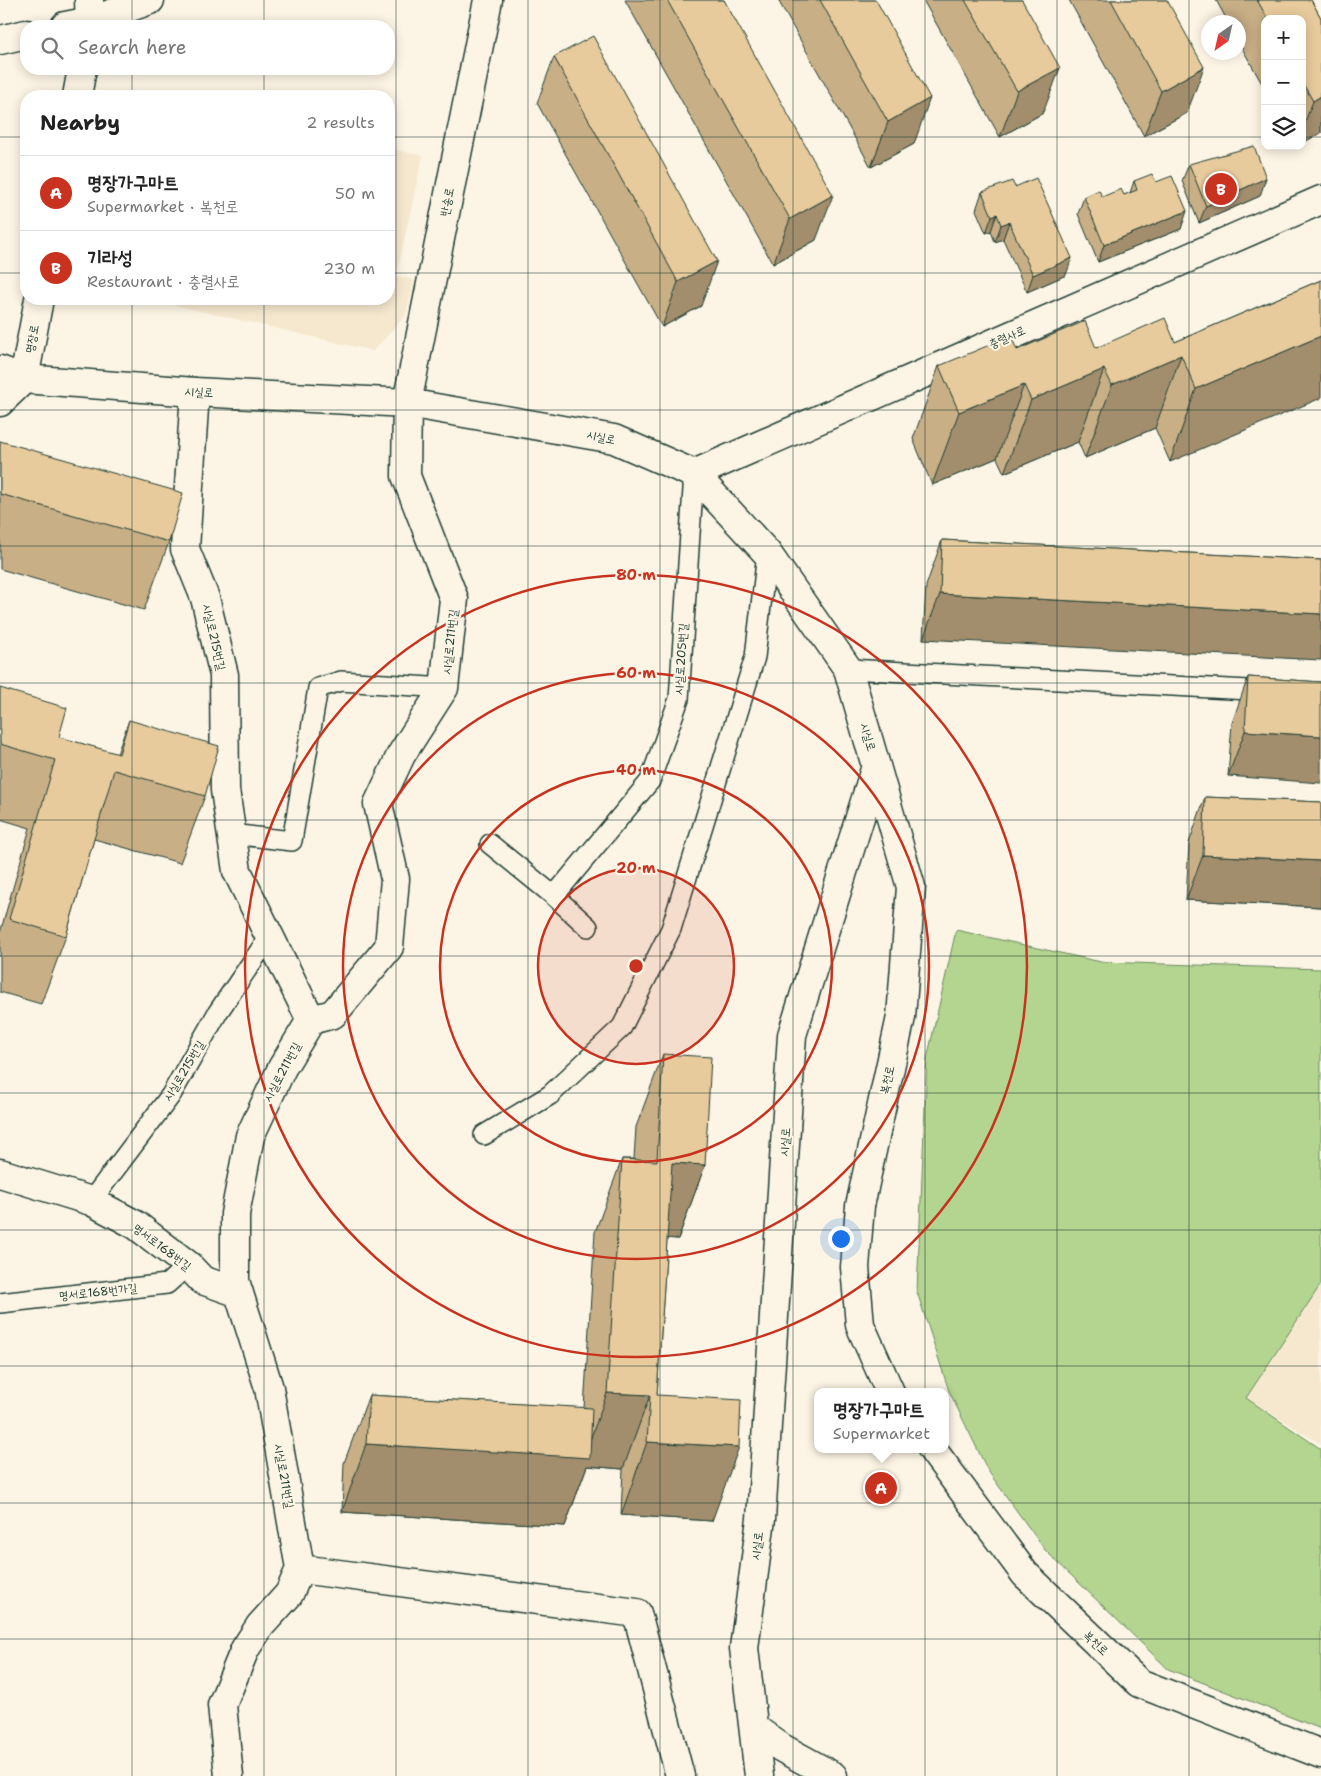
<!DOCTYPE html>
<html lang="en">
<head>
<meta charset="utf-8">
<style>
  body { margin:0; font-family:"Shantell Sans","Poor Story",sans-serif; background:#f2f2f2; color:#222 }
  .controls { position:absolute; right:15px; top:15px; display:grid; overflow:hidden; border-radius:10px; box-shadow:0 2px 12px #0003 }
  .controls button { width:45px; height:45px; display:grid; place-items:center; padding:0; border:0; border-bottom:1px solid #e0e0e0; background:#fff; color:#222; font:25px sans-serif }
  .compass { position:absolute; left:1201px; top:15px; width:45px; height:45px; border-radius:50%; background:#fff; box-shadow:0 2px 12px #0003; rotate:214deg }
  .you { position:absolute; left:840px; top:1238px; width:18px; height:18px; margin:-12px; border:4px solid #fff; border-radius:50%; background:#1a73e8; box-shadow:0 0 0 8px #1a73e833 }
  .badge { display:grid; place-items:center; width:32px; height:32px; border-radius:50%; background:#c8321e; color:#fff; font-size:16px; font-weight:700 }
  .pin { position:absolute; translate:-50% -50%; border:2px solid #fff; box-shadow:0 1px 5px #0006 }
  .popup { position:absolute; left:814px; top:1388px; width:135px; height:65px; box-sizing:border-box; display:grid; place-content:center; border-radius:10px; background:#fff; filter:drop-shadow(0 1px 4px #0005); font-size:16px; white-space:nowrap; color:#767676 }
  .popup b { font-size:19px; color:#222 }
  .popup::after { content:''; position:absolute; left:50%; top:100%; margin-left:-10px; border:10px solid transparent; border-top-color:#fff }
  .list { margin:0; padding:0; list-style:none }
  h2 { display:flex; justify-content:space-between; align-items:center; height:65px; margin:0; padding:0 20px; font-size:21px }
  h2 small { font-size:16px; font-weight:400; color:#767676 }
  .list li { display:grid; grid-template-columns:32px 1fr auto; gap:15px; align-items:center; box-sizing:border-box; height:75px; padding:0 20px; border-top:1px solid #e0e0e0 }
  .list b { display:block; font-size:19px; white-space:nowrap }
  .list p { margin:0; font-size:16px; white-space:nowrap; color:#767676 }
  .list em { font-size:16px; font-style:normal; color:#767676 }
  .icon { flex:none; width:28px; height:28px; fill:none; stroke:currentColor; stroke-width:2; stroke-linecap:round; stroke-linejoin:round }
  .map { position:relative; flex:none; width:1321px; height:1776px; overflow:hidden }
  .search { position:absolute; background:#fff; box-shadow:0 2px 12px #0003; left:20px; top:20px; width:375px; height:55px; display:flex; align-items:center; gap:12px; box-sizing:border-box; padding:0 18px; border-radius:20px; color:#767676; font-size:19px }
  .panel { position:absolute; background:#fff; box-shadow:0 2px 12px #0003; left:20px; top:90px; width:375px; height:215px; border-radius:20px }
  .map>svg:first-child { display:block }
</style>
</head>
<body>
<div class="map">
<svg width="1321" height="1776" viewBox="0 0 1321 1776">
  <rect width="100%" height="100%" fill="#fcf5e5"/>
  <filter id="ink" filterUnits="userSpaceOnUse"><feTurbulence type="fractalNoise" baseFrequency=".02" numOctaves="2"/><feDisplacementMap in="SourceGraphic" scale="10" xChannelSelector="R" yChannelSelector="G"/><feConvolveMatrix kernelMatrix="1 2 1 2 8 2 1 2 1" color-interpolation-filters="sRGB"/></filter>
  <g filter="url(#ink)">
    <path fill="#f6e8cf" d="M 389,148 L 423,156 L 396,276 L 414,280 L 406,315 L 373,351 L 148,299 L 389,299 Z
      M 1321,1284 L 1321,1444 L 1246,1398 Z"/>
    <path fill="#b3d58f" stroke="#698962" d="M 956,930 L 1101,962 L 1321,969 L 1321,1284 L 1246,1398 L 1321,1449 L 1321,1729 L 1168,1669 L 1045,1550 L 988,1471 L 949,1391 L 917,1292 L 927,1059 Z"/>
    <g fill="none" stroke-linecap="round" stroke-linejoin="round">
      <defs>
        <path id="lane" d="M 848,669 L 1268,691
          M 231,834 L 292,841 L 318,688 L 341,681 L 444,688
          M 490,844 L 554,896 L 588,927
          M 554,896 L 650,781 L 679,699 L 694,474
          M 484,1135 L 550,1095 L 622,1027 L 671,929 L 755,657 L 767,553
          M 91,1201 L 171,1095 L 218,1012 L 269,937
          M 0,1303 L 167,1284 L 188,1265"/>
        <path id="street" d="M 195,392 L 185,549 L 205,598 L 224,675 L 225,790 L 237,871 L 311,1020
          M 0,1173 L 91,1201 L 136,1225 L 188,1265 L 202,1280 L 239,1293
          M 300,1569 L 637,1613 L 680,1776
          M 754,1728 L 782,1748 L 833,1776
          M 229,1776 L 222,1705 L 245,1649 L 260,1626 L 289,1594 L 300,1569 L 269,1388 L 235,1281 L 235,1214 L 250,1136 L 282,1068 L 311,1020 L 333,1014 L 389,947 L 395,879 L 378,804 L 401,755 L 444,688 L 454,599 L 406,476 L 407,403 L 488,0"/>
        <path id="secondary" d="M 89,0 L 90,26
          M 77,96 L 82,69
          M 0,370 L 24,379 L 195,392 L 407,403 L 614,439 L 694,474 L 767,553 L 848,669 L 876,766 L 792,1035 L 761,1519 L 744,1648 L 759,1776
          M 0,402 L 24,379 L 39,299
          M 694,474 L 1321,200
          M 876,766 L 911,887 L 901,1017 L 860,1206 L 855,1267 L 860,1325 L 890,1392
          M 932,1449 L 1025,1574 L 1139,1683 L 1321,1754"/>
        <path id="primary" d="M 65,26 L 91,21 L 150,0
          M 0,40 L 26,34"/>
      </defs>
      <use href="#lane" stroke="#1f3d34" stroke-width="22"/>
      <use href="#street" stroke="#1f3d34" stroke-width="31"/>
      <use href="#secondary" stroke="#1f3d34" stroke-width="31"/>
      <use href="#primary" stroke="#1f3d34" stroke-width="31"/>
      <use href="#lane" stroke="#fcf5e5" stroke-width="19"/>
      <use href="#street" stroke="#fcf5e5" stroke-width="28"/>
      <use href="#secondary" stroke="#fcf5e5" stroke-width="28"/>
      <use href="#primary" stroke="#fcf5e5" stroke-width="28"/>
    </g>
    <path fill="#c8af86" stroke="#1f3d34" d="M 625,0 L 724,0 L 816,240 L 773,264 Z
      M 778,0 L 876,0 L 914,144 L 871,167 Z
      M 923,0 L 1022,0 L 1043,113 L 1000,137 Z
      M 1069,0 L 1167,0 L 1187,113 L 1144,136 Z
      M 1216,0 L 1311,0 L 1321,18 L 1321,133 L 1302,143 L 1302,19 L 1265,19 L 1265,89 L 1238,41 L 1238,22 L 1228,22 Z
      M 554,57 L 701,306 L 662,327 L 537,103 Z
      M 1189,164 L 1260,196 L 1199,223 L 1182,181 Z
      M 1134,181 L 1156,182 L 1181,229 L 1098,262 L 1078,214 L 1084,197 L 1102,197 L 1124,195 L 1130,193 Z
      M 1015,187 L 1066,275 L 1027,292 L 1003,239 L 995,242 L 991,231 L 986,233 L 976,210 L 982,192 Z
      M 1321,280 L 1170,462 L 1155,428 L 1085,458 L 1078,442 L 1004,473 L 997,458 L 932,485 L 913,439 L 939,366 L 1017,350 L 1096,348 L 1175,342 Z
      M 0,441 L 169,542 L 144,610 L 0,569 Z
      M 942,540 L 1321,560 L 923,639 L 926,586 Z
      M 1248,677 L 1321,682 L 1228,776 L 1232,723 Z
      M 0,688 L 59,737 L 117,754 L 129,720 L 205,796 L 180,863 L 94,839 L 66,936 L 41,1004 L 0,992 L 0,933 L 30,828 L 0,819 Z
      M 1205,797 L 1321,802 L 1321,907 L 1186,900 L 1189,843 Z
      M 663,1054 L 705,1165 L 678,1239 L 667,1238 L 657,1395 L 712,1521 L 621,1515 L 623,1469 L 587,1466 L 565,1526 L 342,1512 L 344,1463 L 369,1395 L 584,1408 L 595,1232 L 622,1159 L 634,1159 L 636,1127 Z"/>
    <path fill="#a28e6d" stroke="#1f3d34" d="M 1204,67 L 1187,113 L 1144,136 L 1161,91 Z
      M 1060,68 L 1043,113 L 1000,137 L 1017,91 Z
      M 1321,96 L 1321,133 L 1302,143 L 1302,130 L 1313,101 Z
      M 930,98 L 914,144 L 871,167 L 888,122 Z
      M 1266,178 L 1260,196 L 1199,223 L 1206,206 Z
      M 833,195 L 816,240 L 773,264 L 790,219 Z
      M 1187,211 L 1181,229 L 1098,262 L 1104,245 Z
      M 997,214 L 991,231 L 986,233 L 992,216 Z
      M 1009,222 L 1003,239 L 995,242 L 1001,225 Z
      M 1072,258 L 1066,275 L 1027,292 L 1033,275 Z
      M 717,261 L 701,306 L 662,327 L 678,282 Z
      M 1321,336 L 1321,398 L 1170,462 L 1196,389 Z
      M 1181,355 L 1155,428 L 1085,458 L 1112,385 Z
      M 1104,369 L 1078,442 L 1004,473 L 1031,400 Z
      M 1024,385 L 997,458 L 932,485 L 959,412 Z
      M 940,594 L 1321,614 L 1321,660 L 923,639 Z
      M 1245,731 L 1321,736 L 1321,783 L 1228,776 Z
      M 1203,855 L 1321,861 L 1321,907 L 1186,900 Z
      M 672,1163 L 705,1165 L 678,1239 L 645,1237 Z
      M 607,1393 L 650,1395 L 623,1469 L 587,1466 L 565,1526 L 342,1512 L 366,1444 L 584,1457 Z
      M 647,1442 L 739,1447 L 712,1521 L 621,1515 Z"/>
    <path fill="#e8cb9c" stroke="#1f3d34" d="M 667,0 L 724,0 L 833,195 L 790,219 Z
      M 820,0 L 876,0 L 930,98 L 888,122 Z
      M 965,0 L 1022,0 L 1060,68 L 1017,91 Z
      M 1111,0 L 1167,0 L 1204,67 L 1161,91 Z
      M 1257,0 L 1311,0 L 1321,18 L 1321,96 L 1313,101 L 1302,82 L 1302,19 L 1268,19 Z
      M 593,36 L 717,261 L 678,282 L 554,57 Z
      M 1254,146 L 1266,178 L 1206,206 L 1189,164 Z
      M 1152,174 L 1156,182 L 1172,176 L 1187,211 L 1104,245 L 1084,197 L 1099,190 L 1102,197 L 1121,189 L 1124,195 L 1137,190 L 1134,181 Z
      M 1036,178 L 1072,258 L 1033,275 L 1009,222 L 1001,225 L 997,214 L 992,216 L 982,192 L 1012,181 L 1015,187 Z
      M 1321,280 L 1321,336 L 1196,389 L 1181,355 L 1112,385 L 1104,369 L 1031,400 L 1024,385 L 959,412 L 939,366 L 1011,336 L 1017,350 L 1085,321 L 1096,348 L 1165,318 L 1175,342 Z
      M 0,441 L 183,493 L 169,542 L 0,494 Z
      M 942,540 L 1321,560 L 1321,614 L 940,594 Z
      M 1248,677 L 1321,682 L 1321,736 L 1245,731 Z
      M 0,688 L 67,708 L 59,737 L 119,754 L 129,720 L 219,746 L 205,796 L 114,770 L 66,936 L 9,919 L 55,760 L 0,744 Z
      M 1205,797 L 1321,802 L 1321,861 L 1203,855 Z
      M 663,1054 L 711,1057 L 705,1165 L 672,1163 L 657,1395 L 741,1400 L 739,1447 L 647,1442 L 650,1395 L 607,1393 L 622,1159 L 657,1161 Z
      M 369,1395 L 592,1408 L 590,1458 L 366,1444 Z"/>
  </g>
  <path fill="none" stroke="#1f3d34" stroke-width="1" stroke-opacity="0.55" d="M 132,0 L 132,26M 264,0 L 264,26M 396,0 L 396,1776M 528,0 L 528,1776M 660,0 L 660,1776M 793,0 L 793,1776M 925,0 L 925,1776M 1057,0 L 1057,1776M 1189,0 L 1189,1776M 132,69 L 132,96M 264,69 L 264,96M 0,137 L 26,137M 389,137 L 1265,137M 1302,137 L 1321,137M 0,273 L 26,273M 389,273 L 1321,273M 132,299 L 132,1776M 264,299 L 264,1776M 0,410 L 1321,410M 0,546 L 1321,546M 0,683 L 1321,683M 0,820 L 1321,820M 0,956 L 1321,956M 0,1093 L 1321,1093M 0,1230 L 1321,1230M 0,1366 L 1321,1366M 0,1503 L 1321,1503M 0,1639 L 1321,1639"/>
  <circle cx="636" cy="966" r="98" fill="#c8321e" fill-opacity=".12"/>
  <g fill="none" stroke="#c8321e" stroke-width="2.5">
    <circle cx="636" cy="966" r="98"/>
    <circle cx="636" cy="966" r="196"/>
    <circle cx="636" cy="966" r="293"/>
    <circle cx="636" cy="966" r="391"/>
  </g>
  <g text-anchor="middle" stroke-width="4.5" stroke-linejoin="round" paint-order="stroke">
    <g font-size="12" fill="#1f3d34" stroke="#fcf5e5">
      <text transform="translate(447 202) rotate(-79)" y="4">반송로</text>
      <text transform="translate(1007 337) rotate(-24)" y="4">충렬사로</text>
      <text transform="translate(32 339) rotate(-79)" y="4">명장로</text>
      <text transform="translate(199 392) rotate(3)" y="4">시실로</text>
      <text transform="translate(601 437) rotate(12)" y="4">시실로</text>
      <text transform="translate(214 637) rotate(77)" y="4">시실로215번길</text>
      <text transform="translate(450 642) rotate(-84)" y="4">시실로211번길</text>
      <text transform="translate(681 659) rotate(-86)" y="4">시실로205번길</text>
      <text transform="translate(868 737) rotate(73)" y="4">시실로</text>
      <text transform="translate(184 1071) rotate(-59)" y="4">시실로215번길</text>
      <text transform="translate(282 1072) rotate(-62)" y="4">시실로211번길</text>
      <text transform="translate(887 1080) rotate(-77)" y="4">복천로</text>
      <text transform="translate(785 1142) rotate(-86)" y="4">시실로</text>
      <text transform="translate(162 1247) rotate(37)" y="4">명서로168번길</text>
      <text transform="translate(98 1292) rotate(-6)" y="4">명서로168번가길</text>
      <text transform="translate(284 1476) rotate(80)" y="4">시실로211번길</text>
      <text transform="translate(757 1546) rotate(-83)" y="4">시실로</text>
      <text transform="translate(1096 1643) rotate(44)" y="4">복천로</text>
    </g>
  </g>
  <circle cx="636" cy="966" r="8" fill="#c8321e" stroke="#fcf5e5" stroke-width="2.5"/>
  <g font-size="15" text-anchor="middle" font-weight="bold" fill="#c8321e" stroke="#fcf5e5" stroke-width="4.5" stroke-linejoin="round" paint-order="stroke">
    <text x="636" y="580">80 m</text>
    <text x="636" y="678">60 m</text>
    <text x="636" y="775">40 m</text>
    <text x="636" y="873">20 m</text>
  </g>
</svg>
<div class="controls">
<button>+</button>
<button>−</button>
<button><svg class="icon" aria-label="layers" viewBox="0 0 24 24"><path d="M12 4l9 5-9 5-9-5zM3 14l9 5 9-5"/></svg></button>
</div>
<svg class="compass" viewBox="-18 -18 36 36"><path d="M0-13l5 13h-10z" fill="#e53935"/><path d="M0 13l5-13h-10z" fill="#767676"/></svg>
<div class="you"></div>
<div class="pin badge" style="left:881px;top:1488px">A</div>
<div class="popup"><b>명장가구마트</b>Supermarket</div>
<div class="pin badge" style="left:1221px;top:189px">B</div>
<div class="search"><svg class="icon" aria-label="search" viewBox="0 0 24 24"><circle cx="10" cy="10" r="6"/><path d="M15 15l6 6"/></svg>Search here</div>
<section class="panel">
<h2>Nearby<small>2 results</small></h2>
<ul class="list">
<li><span class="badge">A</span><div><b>명장가구마트</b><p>Supermarket · 복천로</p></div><em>50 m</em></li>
<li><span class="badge">B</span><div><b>기라성</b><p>Restaurant · 충렬사로</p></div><em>230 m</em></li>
</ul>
</section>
</div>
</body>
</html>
